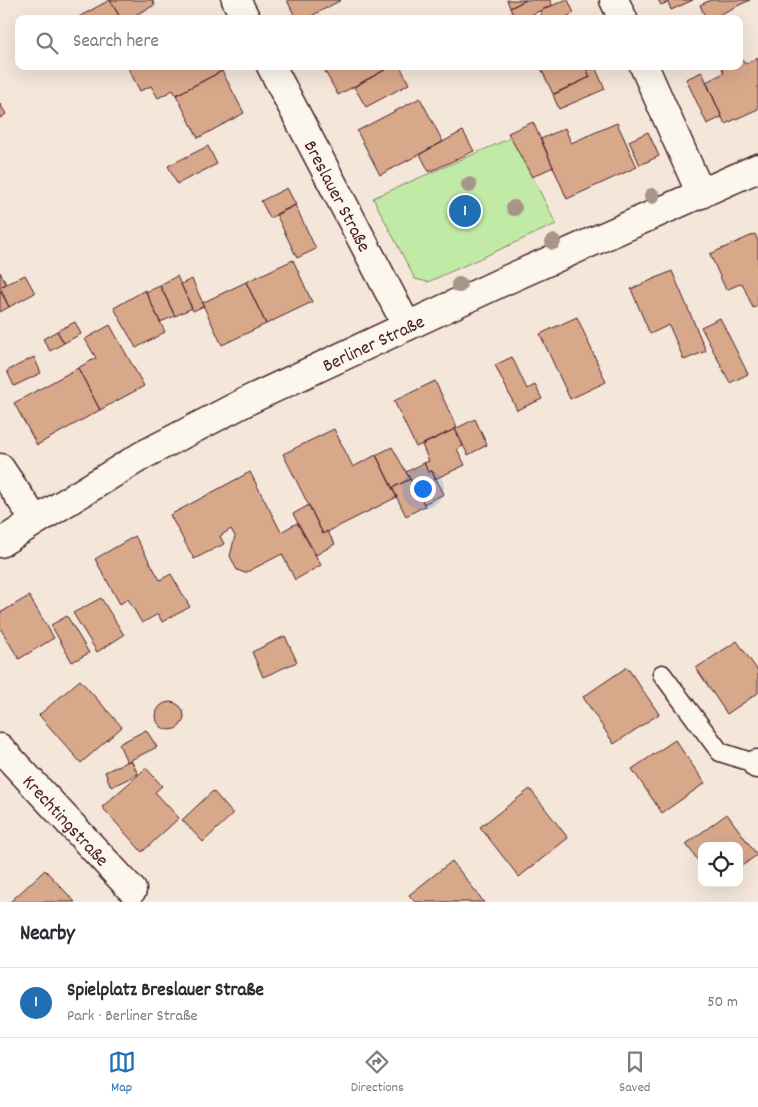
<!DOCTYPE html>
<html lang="en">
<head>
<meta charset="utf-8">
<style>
  body { margin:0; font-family:Dekko,sans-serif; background:#f7f7f7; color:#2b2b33 }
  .controls { position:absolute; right:15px; bottom:15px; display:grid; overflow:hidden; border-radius:10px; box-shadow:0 5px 20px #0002 }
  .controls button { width:45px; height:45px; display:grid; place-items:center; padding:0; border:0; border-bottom:1px solid #e1e1e2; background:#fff; color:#2b2b33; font:25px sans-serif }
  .you { position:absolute; left:422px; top:488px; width:18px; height:18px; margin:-12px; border:4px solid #fff; border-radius:50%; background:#1a73e8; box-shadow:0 0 0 8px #1a73e833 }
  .badge { display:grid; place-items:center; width:32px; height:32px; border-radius:50%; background:#1f6fb2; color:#fff; font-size:16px; font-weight:700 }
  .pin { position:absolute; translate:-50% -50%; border:2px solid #fff; box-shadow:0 1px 5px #0006 }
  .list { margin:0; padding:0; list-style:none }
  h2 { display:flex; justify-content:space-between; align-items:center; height:65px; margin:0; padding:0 20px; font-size:21px }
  h2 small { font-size:16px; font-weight:400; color:#7c7c81 }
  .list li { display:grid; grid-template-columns:32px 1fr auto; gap:15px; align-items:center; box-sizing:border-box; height:70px; padding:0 20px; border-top:1px solid #e1e1e2 }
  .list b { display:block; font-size:19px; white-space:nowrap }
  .list p { margin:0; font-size:16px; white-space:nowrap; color:#7c7c81 }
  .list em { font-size:16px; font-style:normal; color:#7c7c81 }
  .icon { flex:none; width:28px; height:28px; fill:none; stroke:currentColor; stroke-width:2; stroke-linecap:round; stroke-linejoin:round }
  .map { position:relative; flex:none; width:758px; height:902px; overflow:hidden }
  .search { position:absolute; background:#fff; box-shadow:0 5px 20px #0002; left:15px; right:15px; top:15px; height:55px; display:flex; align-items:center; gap:12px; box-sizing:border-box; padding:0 18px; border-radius:10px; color:#7c7c81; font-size:19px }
  .sheet { height:135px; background:#fff }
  nav { display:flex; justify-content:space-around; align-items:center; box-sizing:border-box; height:70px; border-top:1px solid #e1e1e2; background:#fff; font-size:14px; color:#7c7c81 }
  nav a { display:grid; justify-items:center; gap:2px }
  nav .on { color:#1f6fb2 }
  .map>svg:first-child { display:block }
</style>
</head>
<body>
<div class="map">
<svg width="758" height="902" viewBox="0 0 758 902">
  <rect width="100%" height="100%" fill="#f4e7d9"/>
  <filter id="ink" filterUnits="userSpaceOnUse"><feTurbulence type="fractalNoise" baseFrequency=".02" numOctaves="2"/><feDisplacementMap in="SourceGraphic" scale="10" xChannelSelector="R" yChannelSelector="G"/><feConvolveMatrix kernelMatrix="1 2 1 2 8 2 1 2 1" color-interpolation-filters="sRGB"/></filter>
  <g filter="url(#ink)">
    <path fill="#c1eaa6" stroke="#868468" d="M 513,137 L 556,224 L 428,282 L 415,279 L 373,198 Z"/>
    <path fill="#d8a88b" stroke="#4a1f2b" d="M 110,0 L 121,19 L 75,19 L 106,2 Z
      M 110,0 L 152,0 L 155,5 L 127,19 L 121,19 Z
      M 287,0 L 341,0 L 306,19 L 296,19 Z
      M 507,0 L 526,0 L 510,8 Z
      M 526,0 L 550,0 L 552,5 L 523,19 L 515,19 L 510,8 Z
      M 565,0 L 568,0 L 574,13 L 563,19 L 543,19 L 540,11 Z
      M 658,0 L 693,0 L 671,10 L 668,2 L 661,5 Z
      M 711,0 L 750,0 L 710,19 L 706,19 L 700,5 Z
      M 758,58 L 758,109 L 725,124 L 706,82 L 724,73 L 722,69 L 725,66 L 739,66 L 739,59 L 743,60 L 745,64 Z
      M 127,66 L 219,66 L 222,71 L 176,95 L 173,90 L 158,98 L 151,86 L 140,91 Z
      M 322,66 L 390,66 L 390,67 L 338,95 Z
      M 392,66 L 400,66 L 409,84 L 366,107 L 354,87 Z
      M 540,66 L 585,66 L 590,77 L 553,94 Z
      M 595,67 L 605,89 L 559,109 L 553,95 L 590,77 L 587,70 Z
      M 222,71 L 244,113 L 198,138 L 176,95 Z
      M 702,72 L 722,117 L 707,124 L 686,79 Z
      M 420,98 L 443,142 L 380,175 L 357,131 Z
      M 0,104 L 6,114 L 0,118 Z
      M 533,122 L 553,167 L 532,177 L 508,133 Z
      M 617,123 L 637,167 L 567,199 L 541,139 L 565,128 L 571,143 Z
      M 463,131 L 474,151 L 429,172 L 420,154 Z
      M 648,132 L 659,156 L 640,165 L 629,141 Z
      M 208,146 L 217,164 L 177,184 L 168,166 Z
      M 287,188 L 296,205 L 270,218 L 261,201 Z
      M 295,205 L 316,249 L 297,258 L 276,214 Z
      M 755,234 L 758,241 L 758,306 L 753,308 L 742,283 L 726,290 L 710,254 Z
      M 293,260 L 312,302 L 266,324 L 246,282 Z
      M 672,271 L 706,351 L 684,360 L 669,325 L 650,334 L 631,289 Z
      M 0,272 L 6,284 L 0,287 Z
      M 25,275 L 35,293 L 9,307 L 0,287 Z
      M 177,276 L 192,308 L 175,316 L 160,285 Z
      M 192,279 L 204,306 L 193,311 L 181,284 Z
      M 246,282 L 266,324 L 222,345 L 202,303 Z
      M 160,286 L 175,316 L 160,322 L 146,292 Z
      M 0,290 L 9,307 L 0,312 Z
      M 145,290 L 165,332 L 136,348 L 114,308 Z
      M 577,317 L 606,382 L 570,399 L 540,334 Z
      M 720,318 L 748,374 L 730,383 L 701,327 Z
      M 75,322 L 81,334 L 64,343 L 57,331 Z
      M 110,325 L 144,386 L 100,410 L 78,368 L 96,358 L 85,339 Z
      M 57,331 L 64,343 L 50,351 L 43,339 Z
      M 34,357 L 41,373 L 14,386 L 7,371 Z
      M 512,357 L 527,389 L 535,385 L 542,399 L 517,410 L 495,365 Z
      M 78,368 L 100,410 L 37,445 L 14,403 Z
      M 435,381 L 457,428 L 416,447 L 394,401 Z
      M 475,419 L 487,445 L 468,455 L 455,429 Z
      M 334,429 L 353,467 L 376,455 L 397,497 L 323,534 L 283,454 Z
      M 455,429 L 463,446 L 457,449 L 465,465 L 435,479 L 432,471 L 428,472 L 424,463 L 429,461 L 422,445 Z
      M 392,447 L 410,479 L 392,488 L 376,455 Z
      M 424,463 L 428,472 L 432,471 L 444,494 L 424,504 L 406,472 Z
      M 250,472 L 281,532 L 297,523 L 321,565 L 295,580 L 282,554 L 245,573 L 237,570 L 230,556 L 235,536 L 231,529 L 220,536 L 224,544 L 194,559 L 170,515 Z
      M 410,479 L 425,506 L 406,516 L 392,488 Z
      M 309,505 L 323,534 L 327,531 L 335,544 L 316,555 L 293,514 Z
      M 135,536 L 160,580 L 171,574 L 190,607 L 162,622 L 158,614 L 142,623 L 128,599 L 120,604 L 95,559 Z
      M 29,596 L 54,638 L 19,659 L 0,628 L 0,613 Z
      M 101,598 L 124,635 L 97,652 L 73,613 Z
      M 67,616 L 89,653 L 72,662 L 51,625 Z
      M 285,636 L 297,662 L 263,677 L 252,652 Z
      M 737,641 L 758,671 L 758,693 L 727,714 L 696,668 Z
      M 627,667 L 659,714 L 614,744 L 583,697 Z
      M 80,680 L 122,727 L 81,763 L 39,715 Z
      M156 716a14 14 0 1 1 28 0a14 14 0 1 1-28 0Z
      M 146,730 L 157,747 L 127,762 L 119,744 Z
      M 675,740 L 705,783 L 662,813 L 632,769 Z
      M 131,760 L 138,774 L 111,787 L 105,772 Z
      M 146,768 L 162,786 L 155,792 L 179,818 L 142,852 L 102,807 Z
      M 530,789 L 568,838 L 519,877 L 480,827 Z
      M 213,791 L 233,814 L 203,842 L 182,820 Z
      M 727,814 L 757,855 L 739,868 L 739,846 L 702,846 L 702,866 L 686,844 Z
      M 452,861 L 484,902 L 415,902 L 409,895 Z
      M 45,870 L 75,902 L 10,902 Z"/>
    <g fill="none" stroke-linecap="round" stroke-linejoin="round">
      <defs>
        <path id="lane" d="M 662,674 L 720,752 L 757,764"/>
        <g id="street">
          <path d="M 236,0 L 246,19"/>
          <path d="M 614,0 L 623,19"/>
          <path id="s1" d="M 271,66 L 407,326"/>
          <path d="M 644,66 L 701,194"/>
          <path d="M 0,468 L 35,520"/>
          <path id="s2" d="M 0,543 L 143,455 L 251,399 L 504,281 L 758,168"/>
          <path id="s3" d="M 0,748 L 132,890"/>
          <path d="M 757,764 L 758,764"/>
        </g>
      </defs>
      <use href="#lane" stroke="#4a1f2b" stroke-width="21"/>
      <use href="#street" stroke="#4a1f2b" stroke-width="31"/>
      <use href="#lane" stroke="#fbf7ec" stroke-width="18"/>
      <use href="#street" stroke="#fbf7ec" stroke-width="28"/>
    </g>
    <g fill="#a7958a">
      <circle cx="469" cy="185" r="8"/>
      <circle cx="652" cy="196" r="8"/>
      <circle cx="514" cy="208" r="8"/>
      <circle cx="553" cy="242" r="8"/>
      <circle cx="459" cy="285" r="8"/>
    </g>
  </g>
  <g text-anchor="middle" stroke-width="4" stroke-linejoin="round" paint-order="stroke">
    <g font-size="19" fill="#4a1f2b" stroke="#fbf7ec">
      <text dy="7" stroke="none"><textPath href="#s1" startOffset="146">Breslauer Straße</textPath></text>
      <text dy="7" stroke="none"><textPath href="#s2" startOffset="424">Berliner Straße</textPath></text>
      <text dy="7" stroke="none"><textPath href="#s3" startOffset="98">Krechtingstraße</textPath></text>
    </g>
  </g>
</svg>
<div class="controls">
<button><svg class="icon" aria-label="locate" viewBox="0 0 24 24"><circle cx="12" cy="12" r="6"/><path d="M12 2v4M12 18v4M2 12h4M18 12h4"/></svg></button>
</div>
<div class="you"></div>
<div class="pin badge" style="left:465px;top:211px">1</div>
<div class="search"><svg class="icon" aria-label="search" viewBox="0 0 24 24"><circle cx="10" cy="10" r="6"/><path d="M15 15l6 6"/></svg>Search here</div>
</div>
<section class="sheet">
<h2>Nearby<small></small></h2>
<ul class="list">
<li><span class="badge">1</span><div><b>Spielplatz Breslauer Straße</b><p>Park · Berliner Straße</p></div><em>50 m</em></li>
</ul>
</section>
<nav>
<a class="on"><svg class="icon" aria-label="map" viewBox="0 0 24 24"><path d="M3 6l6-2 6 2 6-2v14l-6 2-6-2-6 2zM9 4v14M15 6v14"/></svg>Map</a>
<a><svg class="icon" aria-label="directions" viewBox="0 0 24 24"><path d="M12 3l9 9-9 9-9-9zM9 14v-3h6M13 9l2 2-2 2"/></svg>Directions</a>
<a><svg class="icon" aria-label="saved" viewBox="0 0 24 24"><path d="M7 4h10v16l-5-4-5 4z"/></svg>Saved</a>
</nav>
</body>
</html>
